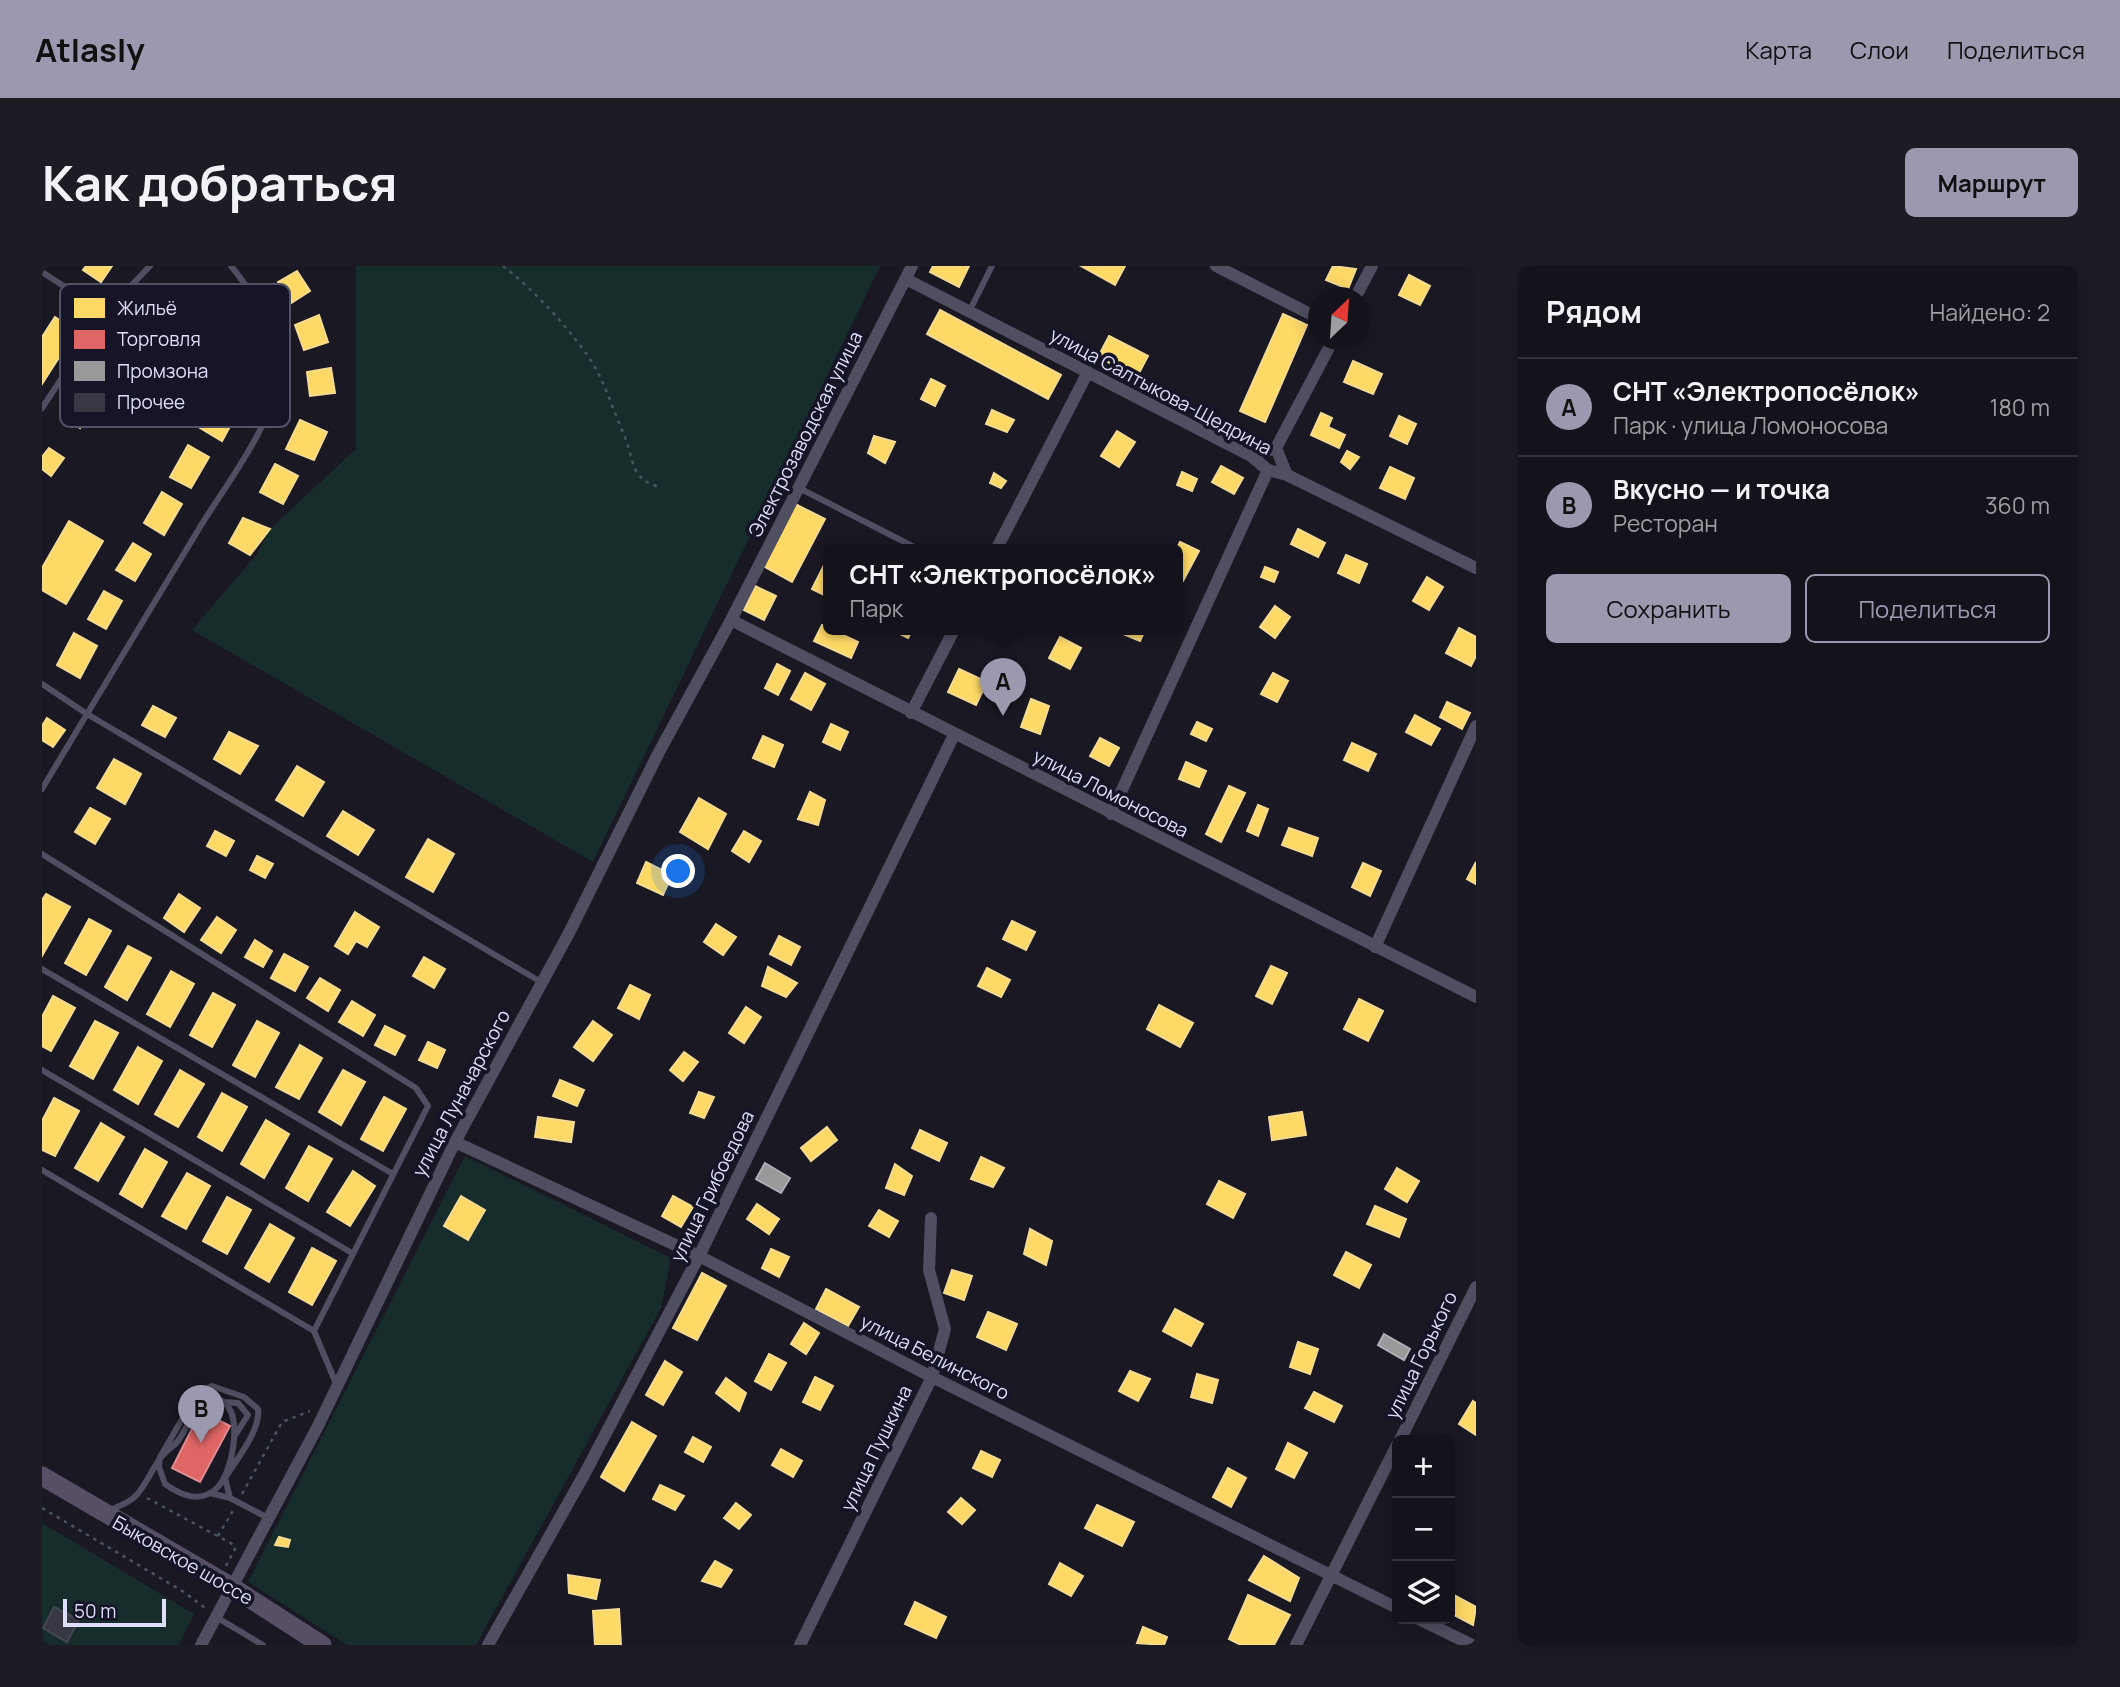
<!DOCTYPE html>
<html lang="ru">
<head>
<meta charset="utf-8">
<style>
  body { margin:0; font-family:Manrope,sans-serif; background:#1d1b23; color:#f1f3f6 }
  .controls { position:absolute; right:21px; bottom:21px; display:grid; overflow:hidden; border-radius:10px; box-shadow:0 4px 18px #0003 }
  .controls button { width:63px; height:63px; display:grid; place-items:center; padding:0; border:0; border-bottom:2px solid #333239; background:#14121a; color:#f1f3f6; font:35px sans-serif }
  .compass { position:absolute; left:1266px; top:21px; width:63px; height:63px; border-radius:50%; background:#14121a; box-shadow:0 4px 18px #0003; rotate:25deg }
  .scale { position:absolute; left:21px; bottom:18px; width:103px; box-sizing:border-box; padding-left:7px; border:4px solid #dfdefa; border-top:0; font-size:19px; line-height:24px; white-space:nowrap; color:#dfdefa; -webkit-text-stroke:5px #161427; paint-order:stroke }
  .you { position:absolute; left:637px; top:606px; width:24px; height:24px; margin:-18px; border:5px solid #fff; border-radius:50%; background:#1a73e8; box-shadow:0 0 0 10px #1a73e833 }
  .badge { display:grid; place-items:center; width:46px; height:46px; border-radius:50%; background:#9a99af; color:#111; font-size:23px; font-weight:700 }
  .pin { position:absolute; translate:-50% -58px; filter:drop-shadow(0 2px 4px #0008) }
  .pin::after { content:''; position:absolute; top:37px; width:24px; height:21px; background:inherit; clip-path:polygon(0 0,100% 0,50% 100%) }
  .popup { position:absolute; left:781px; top:278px; width:360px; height:91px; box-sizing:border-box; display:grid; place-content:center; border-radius:10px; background:#14121a; filter:drop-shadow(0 2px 5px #0005); font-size:23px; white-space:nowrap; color:#9d9ea2 }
  .popup b { font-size:26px; color:#f1f3f6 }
  .popup::after { content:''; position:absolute; left:50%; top:100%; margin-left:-14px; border:14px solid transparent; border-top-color:#14121a }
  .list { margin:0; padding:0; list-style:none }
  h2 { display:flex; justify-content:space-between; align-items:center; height:91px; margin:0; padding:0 28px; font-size:30px }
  h2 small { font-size:23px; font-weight:400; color:#9d9ea2 }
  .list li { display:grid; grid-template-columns:46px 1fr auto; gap:21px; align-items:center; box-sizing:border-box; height:98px; padding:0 28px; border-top:2px solid #333239 }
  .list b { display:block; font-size:26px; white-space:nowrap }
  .list p { margin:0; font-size:23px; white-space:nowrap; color:#9d9ea2 }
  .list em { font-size:23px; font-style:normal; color:#9d9ea2 }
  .actions { display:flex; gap:14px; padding:21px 28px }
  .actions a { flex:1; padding:16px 0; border:2px solid #9a99af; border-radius:10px; text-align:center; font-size:24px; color:#9a99af }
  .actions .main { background:#9a99af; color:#111 }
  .icon { flex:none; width:38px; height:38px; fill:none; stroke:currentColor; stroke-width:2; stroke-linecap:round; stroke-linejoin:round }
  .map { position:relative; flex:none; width:1434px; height:1379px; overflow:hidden; border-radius:10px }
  header { display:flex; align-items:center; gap:42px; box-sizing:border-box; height:98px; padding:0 35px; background:#9a99af; color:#111 }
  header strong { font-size:33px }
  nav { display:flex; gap:38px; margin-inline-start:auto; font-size:24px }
  .intro { display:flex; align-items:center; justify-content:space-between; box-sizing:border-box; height:168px; padding:0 42px }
  h1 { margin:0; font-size:49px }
  .button { padding:18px 32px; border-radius:10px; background:#9a99af; color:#111; font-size:24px; font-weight:700 }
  main { display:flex; gap:42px; padding:0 42px }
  aside { flex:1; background:#14121a; border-radius:10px; box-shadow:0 4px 18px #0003 }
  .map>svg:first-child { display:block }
</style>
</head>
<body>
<header>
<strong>Atlasly</strong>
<nav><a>Карта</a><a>Слои</a><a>Поделиться</a></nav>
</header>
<div class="intro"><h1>Как добраться</h1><a class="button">Маршрут</a></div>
<main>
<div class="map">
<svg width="1434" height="1379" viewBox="0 0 1434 1379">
  <rect width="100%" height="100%" fill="#1a1823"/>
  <path fill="#172d2c" d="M 314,0 L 838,0 L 551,596 L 150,364 L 215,288 L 228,263 L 314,183 Z
    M 423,890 L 629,992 L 619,1042 L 434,1379 L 305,1379 L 206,1316 Z
    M 0,1257 L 152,1348 L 137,1379 L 0,1379 Z"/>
  <path fill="#ffd966" stroke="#f5da92" stroke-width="2" d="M 44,0 L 70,0 L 59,16 L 41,4 Z
    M 891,0 L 927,0 L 917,21 L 888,6 Z
    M 1039,0 L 1083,0 L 1073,19 Z
    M 1291,0 L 1314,3 L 1306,23 L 1284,14 Z
    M 255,5 L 268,25 L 249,37 L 236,16 Z
    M 1367,9 L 1388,20 L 1378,39 L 1357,29 Z
    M 172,20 L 188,44 L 168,56 L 153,32 Z
    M 114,39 L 131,58 L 112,74 L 95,55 Z
    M 898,44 L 1019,109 L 1006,133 L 885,68 Z
    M 1241,48 L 1265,59 L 1223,156 L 1198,145 Z
    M 277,49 L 286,76 L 262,84 L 253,59 Z
    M 13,51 L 34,65 L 0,118 L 0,71 Z
    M 1067,70 L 1106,90 L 1095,111 L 1056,91 Z
    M 67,87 L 82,98 L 69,117 L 53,106 Z
    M 204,88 L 207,110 L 183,113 L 180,90 Z
    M 1311,95 L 1340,108 L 1331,128 L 1302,116 Z
    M 289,102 L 293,127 L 268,130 L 265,106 Z
    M 889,113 L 903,120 L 893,140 L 879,133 Z
    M 37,132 L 52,144 L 38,162 L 23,150 Z
    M 172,138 L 193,151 L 180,175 L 158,162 Z
    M 950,144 L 972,154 L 965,166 L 944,158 Z
    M 1279,147 L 1290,152 L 1286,161 L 1303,169 L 1297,182 L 1269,169 Z
    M 1357,150 L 1374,158 L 1365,178 L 1348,170 Z
    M 258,154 L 285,166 L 272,194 L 244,183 Z
    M 1075,165 L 1093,176 L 1077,201 L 1059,190 Z
    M 832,170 L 853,176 L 843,197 L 826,187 Z
    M 146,179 L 167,191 L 149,222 L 128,211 Z
    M 7,182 L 22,192 L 9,210 L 0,203 L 0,191 Z
    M 1305,185 L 1317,191 L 1308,203 L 1299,196 Z
    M 233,198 L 256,210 L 241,238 L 218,226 Z
    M 1179,200 L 1201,212 L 1192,228 L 1170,216 Z
    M 1348,201 L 1372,212 L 1363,233 L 1338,222 Z
    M 1140,206 L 1155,213 L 1150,225 L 1135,219 Z
    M 952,207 L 964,215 L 959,222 L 948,217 Z
    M 120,226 L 140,238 L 122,269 L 102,257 Z
    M 753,238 L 783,253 L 750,316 L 721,300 Z
    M 201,252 L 228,263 L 208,289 L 187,277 Z
    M 27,255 L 61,275 L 24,338 L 0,324 L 0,302 Z
    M 1256,263 L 1283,277 L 1276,291 L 1249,278 Z
    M 1138,276 L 1157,285 L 1141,315 L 1136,313 L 1134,284 Z
    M 91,277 L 109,288 L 93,315 L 74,304 Z
    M 1304,289 L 1325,298 L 1317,317 L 1296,307 Z
    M 784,295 L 786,296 L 786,331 L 770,323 Z
    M 1223,301 L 1236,306 L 1232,316 L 1219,311 Z
    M 1385,311 L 1401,321 L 1387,344 L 1371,335 Z
    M 713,320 L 734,330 L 722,354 L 702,344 Z
    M 62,325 L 80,335 L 64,363 L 46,353 Z
    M 1233,340 L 1248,351 L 1233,372 L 1218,361 Z
    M 780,359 L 816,376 L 809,392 L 772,375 Z
    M 1417,362 L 1434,371 L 1434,390 L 1429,400 L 1404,387 Z
    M 850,364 L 870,364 L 866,372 Z
    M 1083,364 L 1103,364 L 1098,375 L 1081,368 Z
    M 32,367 L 55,380 L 38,412 L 15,399 Z
    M 1018,371 L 1039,382 L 1028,403 L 1007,392 Z
    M 735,398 L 748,405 L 736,429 L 723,422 Z
    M 917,403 L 945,416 L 934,439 L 906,426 Z
    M 763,407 L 783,418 L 769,444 L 749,433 Z
    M 1231,407 L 1246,415 L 1235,436 L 1219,428 Z
    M 989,433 L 1007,440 L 998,468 L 979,461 Z
    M 1405,436 L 1428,447 L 1420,463 L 1398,451 Z
    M 111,440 L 134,452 L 123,471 L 100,459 Z
    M 1373,449 L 1398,463 L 1389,479 L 1364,466 Z
    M 5,452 L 23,464 L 11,481 L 0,474 L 0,460 Z
    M 1155,456 L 1170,463 L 1164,475 L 1149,468 Z
    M 789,458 L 806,466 L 798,484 L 781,476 Z
    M 187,466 L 216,480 L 198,508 L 172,493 Z
    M 721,470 L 741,479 L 732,501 L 711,492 Z
    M 1058,472 L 1077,482 L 1067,500 L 1048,490 Z
    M 1310,477 L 1334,488 L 1326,505 L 1302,494 Z
    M 72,493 L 99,508 L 83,538 L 55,522 Z
    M 1144,496 L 1164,505 L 1157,521 L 1137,513 Z
    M 255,500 L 282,516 L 261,550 L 234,534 Z
    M 1187,520 L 1203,527 L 1179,576 L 1164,568 Z
    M 768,526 L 783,534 L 776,559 L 756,553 Z
    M 657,532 L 684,548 L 666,583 L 638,566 Z
    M 1216,539 L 1226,543 L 1216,570 L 1205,565 Z
    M 48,542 L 68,553 L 53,578 L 33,566 Z
    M 301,545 L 332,564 L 316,589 L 285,570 Z
    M 1247,562 L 1276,572 L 1270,590 L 1240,579 Z
    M 173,565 L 192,575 L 184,590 L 165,580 Z
    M 702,565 L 719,575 L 707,596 L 690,585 Z
    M 386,573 L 412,588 L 391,626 L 364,611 Z
    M 215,590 L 231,598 L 223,612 L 208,604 Z
    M 604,596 L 630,609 L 621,629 L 595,617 Z
    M 1434,596 L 1434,618 L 1425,613 Z
    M 1321,597 L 1339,605 L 1328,630 L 1310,621 Z
    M 4,628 L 28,641 L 1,688 L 0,634 Z
    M 137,628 L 158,642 L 142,666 L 122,652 Z
    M 313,646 L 337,661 L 325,681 L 314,675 L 306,688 L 293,680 Z
    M 175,651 L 194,664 L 179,687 L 159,674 Z
    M 47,653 L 69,665 L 44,709 L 23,697 Z
    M 970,655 L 993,666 L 984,684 L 961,673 Z
    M 674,658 L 694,671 L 681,689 L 662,676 Z
    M 737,670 L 758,681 L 749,699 L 728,688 Z
    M 213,674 L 230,685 L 221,701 L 203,691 Z
    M 86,680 L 109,692 L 85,734 L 63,721 Z
    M 242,688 L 266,701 L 253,725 L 229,712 Z
    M 382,691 L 403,703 L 392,722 L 371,710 Z
    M 1229,700 L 1245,707 L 1230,738 L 1214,730 Z
    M 726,701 L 755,717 L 744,731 L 720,720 Z
    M 945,702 L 968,714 L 959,731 L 936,720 Z
    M 129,705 L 152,718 L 128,761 L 105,748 Z
    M 278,712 L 298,724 L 286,745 L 265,732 Z
    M 588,719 L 608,729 L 597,753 L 576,742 Z
    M 171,727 L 193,739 L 170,781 L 148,769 Z
    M 11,730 L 33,742 L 9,785 L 0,780 L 0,751 Z
    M 1317,733 L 1341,745 L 1326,775 L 1302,763 Z
    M 310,735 L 333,749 L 321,770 L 297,756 Z
    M 1117,739 L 1151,757 L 1138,781 L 1105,763 Z
    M 704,741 L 719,751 L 702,777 L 687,767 Z
    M 53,755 L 76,767 L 51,813 L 28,800 Z
    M 215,755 L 237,767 L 213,811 L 191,799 Z
    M 551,755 L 570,769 L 551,795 L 532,781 Z
    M 343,760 L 363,770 L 353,789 L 333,779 Z
    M 386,776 L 403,784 L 395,802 L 377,794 Z
    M 258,779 L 280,792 L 257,833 L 234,821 Z
    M 96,781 L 120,795 L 96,838 L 72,824 Z
    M 642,786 L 656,796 L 641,815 L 628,804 Z
    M 138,804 L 162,818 L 136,861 L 113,848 Z
    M 301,804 L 323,816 L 299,859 L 277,846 Z
    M 518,814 L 542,824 L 535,840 L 511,830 Z
    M 657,826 L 672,831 L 662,852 L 648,847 Z
    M 180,827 L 205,841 L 180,885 L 156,871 Z
    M 342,831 L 364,843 L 341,885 L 319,873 Z
    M 12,832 L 37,845 L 13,890 L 0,884 L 0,855 Z
    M 1260,846 L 1264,869 L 1230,874 L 1227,851 Z
    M 496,851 L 532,856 L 529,876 L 493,871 Z
    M 224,854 L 247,868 L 222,912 L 199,898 Z
    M 59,857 L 82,871 L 56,915 L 33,902 Z
    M 785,861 L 795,874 L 769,895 L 759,882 Z
    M 878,864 L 905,877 L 897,895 L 870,882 Z
    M 267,880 L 290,893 L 266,935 L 244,922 Z
    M 103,883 L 125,896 L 100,941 L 78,928 Z
    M 939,891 L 962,902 L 951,921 L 929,913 Z
    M 853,898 L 870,910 L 862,929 L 844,922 Z
    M 1355,902 L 1377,915 L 1365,936 L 1343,923 Z
    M 311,905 L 333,920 L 308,960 L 285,946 Z
    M 145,907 L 168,920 L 144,963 L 120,950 Z
    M 1177,915 L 1203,928 L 1191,952 L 1165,938 Z
    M 419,930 L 443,944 L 426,974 L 402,960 Z
    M 631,930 L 651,941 L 639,961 L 620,950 Z
    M 185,931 L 209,944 L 185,988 L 161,975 Z
    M 715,938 L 737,953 L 727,968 L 705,953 Z
    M 1333,940 L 1364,953 L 1357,971 L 1325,958 Z
    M 837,944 L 856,955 L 847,971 L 827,960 Z
    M 228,958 L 252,972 L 227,1016 L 203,1002 Z
    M 988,963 L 1010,975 L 1004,999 L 982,988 Z
    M 270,982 L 294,995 L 270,1039 L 247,1026 Z
    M 729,983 L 747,991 L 737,1011 L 720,1002 Z
    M 1304,986 L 1329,999 L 1317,1022 L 1292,1009 Z
    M 910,1004 L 930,1010 L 922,1034 L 902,1027 Z
    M 660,1007 L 684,1020 L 655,1074 L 631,1062 Z
    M 784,1023 L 817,1041 L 806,1060 L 774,1043 Z
    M 1133,1043 L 1161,1058 L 1149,1080 L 1121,1065 Z
    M 946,1046 L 975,1058 L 964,1084 L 935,1071 Z
    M 762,1057 L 777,1067 L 764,1088 L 749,1078 Z
    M 1256,1076 L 1276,1083 L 1268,1108 L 1248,1101 Z
    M 727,1088 L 744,1097 L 729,1124 L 713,1115 Z
    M 623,1095 L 640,1106 L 621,1139 L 604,1129 Z
    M 1088,1105 L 1108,1113 L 1096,1135 L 1077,1125 Z
    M 1155,1108 L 1176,1114 L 1170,1137 L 1149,1131 Z
    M 773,1111 L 791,1120 L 778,1144 L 761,1136 Z
    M 684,1112 L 704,1127 L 697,1145 L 674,1127 Z
    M 1272,1126 L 1300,1140 L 1292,1156 L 1263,1142 Z
    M 1431,1135 L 1434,1137 L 1434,1169 L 1417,1158 Z
    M 590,1156 L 614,1170 L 582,1225 L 559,1211 Z
    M 651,1171 L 669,1181 L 661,1196 L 643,1186 Z
    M 1246,1177 L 1265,1187 L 1252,1212 L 1234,1203 Z
    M 739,1183 L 760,1195 L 751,1211 L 730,1199 Z
    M 939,1185 L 958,1194 L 950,1211 L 931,1202 Z
    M 1186,1202 L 1204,1212 L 1189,1241 L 1171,1231 Z
    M 618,1219 L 642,1230 L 633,1244 L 611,1233 Z
    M 919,1232 L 933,1244 L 920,1258 L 906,1246 Z
    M 694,1237 L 709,1249 L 697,1263 L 682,1252 Z
    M 1055,1239 L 1092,1256 L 1080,1280 L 1043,1262 Z
    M 237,1271 L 248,1274 L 246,1281 L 233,1279 Z
    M 1222,1290 L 1257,1312 L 1248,1335 L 1207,1314 Z
    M 673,1295 L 690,1304 L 679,1321 L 660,1315 Z
    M 1018,1297 L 1041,1310 L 1029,1330 L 1007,1318 Z
    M 526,1309 L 558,1314 L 554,1333 L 527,1327 Z
    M 1408,1327 L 1434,1341 L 1431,1359 L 1408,1347 Z
    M 1206,1329 L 1248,1349 L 1232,1379 L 1199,1379 L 1187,1373 Z
    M 873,1336 L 904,1351 L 894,1372 L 863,1358 Z
    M 577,1343 L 579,1379 L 553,1379 L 551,1345 Z
    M 1101,1361 L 1125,1371 L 1122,1379 L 1095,1377 Z"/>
  <path fill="#e06666" stroke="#e08a92" stroke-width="2" d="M 159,1145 L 188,1160 L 158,1216 L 130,1202 Z"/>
  <path fill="#999" stroke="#aeaeb6" stroke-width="2" d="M 723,897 L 748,912 L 739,927 L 714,913 Z
    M 1342,1068 L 1368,1083 L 1362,1094 L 1336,1079 Z"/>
  <path fill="#383744" stroke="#474454" stroke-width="2" d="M 12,1341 L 37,1354 L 25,1376 L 1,1362 Z"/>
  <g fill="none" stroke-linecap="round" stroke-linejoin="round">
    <path stroke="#48545e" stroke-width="2.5" stroke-dasharray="3.5 5" stroke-linecap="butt" d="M 461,0 C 493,25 522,57 546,90 C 562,113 571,144 582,169 C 593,195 587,213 618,221
      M 200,1228 L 240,1156 L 268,1145
      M 105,1232 L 194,1280
      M 0,1242 L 142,1326 L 163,1342
      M 176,1270 L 192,1243
      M 184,1300 L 194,1281"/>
    <path stroke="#4f4f61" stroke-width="6" d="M 189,0 C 206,20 239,72 238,99 C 237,151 185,217 158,261 C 120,323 83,386 45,448 L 499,716
      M 0,6 L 63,47 L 108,0
      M 927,46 L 950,0
      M 0,142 L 63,47
      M 757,222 L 878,284
      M 0,418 L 45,448 L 0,523
      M 0,588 L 374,822 L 386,840 L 272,1065
      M 0,703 L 351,908
      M 0,804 L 310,987
      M 0,904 L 272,1065 L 295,1120
      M 182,1136 L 196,1137 L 206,1149 L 194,1168
      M 168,1227 L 188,1232 L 226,1252
      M 66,1245 C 77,1240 90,1236 97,1226 C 105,1216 110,1204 117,1194 C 122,1186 130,1182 136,1175 C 146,1162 164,1112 186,1141 C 199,1157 190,1206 176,1221 C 159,1238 140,1230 123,1218 L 117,1201 L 118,1191 L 156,1126 L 170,1120 L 202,1131 L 216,1143 C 219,1164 194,1194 183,1212 L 188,1232
      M 174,1351 L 221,1379"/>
    <path stroke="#4f4f61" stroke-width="12" d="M 1174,0 L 1276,52
      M 864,13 L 1209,190 L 1226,204 L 1245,209 L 1434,302
      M 1313,32 L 1330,0
      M 1234,182 L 1245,209
      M 1209,190 L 1234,182 L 1291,74
      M 954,284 L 1046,106
      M 689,354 L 1434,731
      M 869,447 L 912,364
      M 1069,548 L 1226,204
      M 1333,681 L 1434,460
      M 413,876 L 657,990 L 890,1111 L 1355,1342
      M 1358,1174 L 1434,1021
      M 1377,1353 L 1430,1379
      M 159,1379 L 276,1160 L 413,876 L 527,667 L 616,488 L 689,354 L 870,0
      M 446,1379 L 542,1209 L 657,990 L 912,469
      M 758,1379 L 890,1111 L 903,1063 L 887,1004 L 889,952
      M 1254,1379 L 1355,1179"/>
    <path stroke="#564f66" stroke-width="19" d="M 0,1210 L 190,1321 L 280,1379"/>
  </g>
  <g text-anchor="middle" stroke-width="7" stroke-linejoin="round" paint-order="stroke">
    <g font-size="19" fill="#dfdefa" stroke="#161427">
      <text transform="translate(1119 125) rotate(28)" y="7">улица Салтыкова-Щедрина</text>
      <text transform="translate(763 168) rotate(-63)" y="7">Электрозаводская улица</text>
      <text transform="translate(1069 527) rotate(27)" y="7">улица Ломоносова</text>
      <text transform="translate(419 827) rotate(-62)" y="7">улица Луначарского</text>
      <text transform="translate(670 920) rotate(-64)" y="7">улица Грибоедова</text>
      <text transform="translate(1379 1089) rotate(-64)" y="7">улица Горького</text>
      <text transform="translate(893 1091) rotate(27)" y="7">улица Белинского</text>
      <text transform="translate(834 1182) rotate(-64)" y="7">улица Пушкина</text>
      <text transform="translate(141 1294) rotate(30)" y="7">Быковское шоссе</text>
    </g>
  </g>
  <rect x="18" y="18" width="230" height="143" rx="10" fill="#161427" stroke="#525166" stroke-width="2"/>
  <rect x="32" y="32" width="31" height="20" fill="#ffd966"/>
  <rect x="32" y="64" width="31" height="19" fill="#e06666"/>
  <rect x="32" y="95" width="31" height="20" fill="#999"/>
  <rect x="32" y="127" width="31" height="19" fill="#383744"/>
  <g font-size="19" fill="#dfdefa">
    <text x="75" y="49">Жильё</text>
    <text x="75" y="80">Торговля</text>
    <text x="75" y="112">Промзона</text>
    <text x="75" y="143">Прочее</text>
  </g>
</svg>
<div class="controls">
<button>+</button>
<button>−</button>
<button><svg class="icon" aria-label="layers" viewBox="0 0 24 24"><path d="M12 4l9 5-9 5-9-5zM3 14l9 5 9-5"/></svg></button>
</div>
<svg class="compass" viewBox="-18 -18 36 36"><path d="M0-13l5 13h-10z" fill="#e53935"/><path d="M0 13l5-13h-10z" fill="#9d9ea2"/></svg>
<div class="scale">50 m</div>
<div class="you"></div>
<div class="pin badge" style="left:961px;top:450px">A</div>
<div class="popup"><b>СНТ «Электропосёлок»</b>Парк</div>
<div class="pin badge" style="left:159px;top:1177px">B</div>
</div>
<aside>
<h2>Рядом<small>Найдено: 2</small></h2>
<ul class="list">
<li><span class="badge">A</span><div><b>СНТ «Электропосёлок»</b><p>Парк · улица Ломоносова</p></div><em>180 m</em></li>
<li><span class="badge">B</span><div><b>Вкусно — и точка</b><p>Ресторан</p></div><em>360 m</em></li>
</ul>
<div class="actions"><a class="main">Сохранить</a><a>Поделиться</a></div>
</aside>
</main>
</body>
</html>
